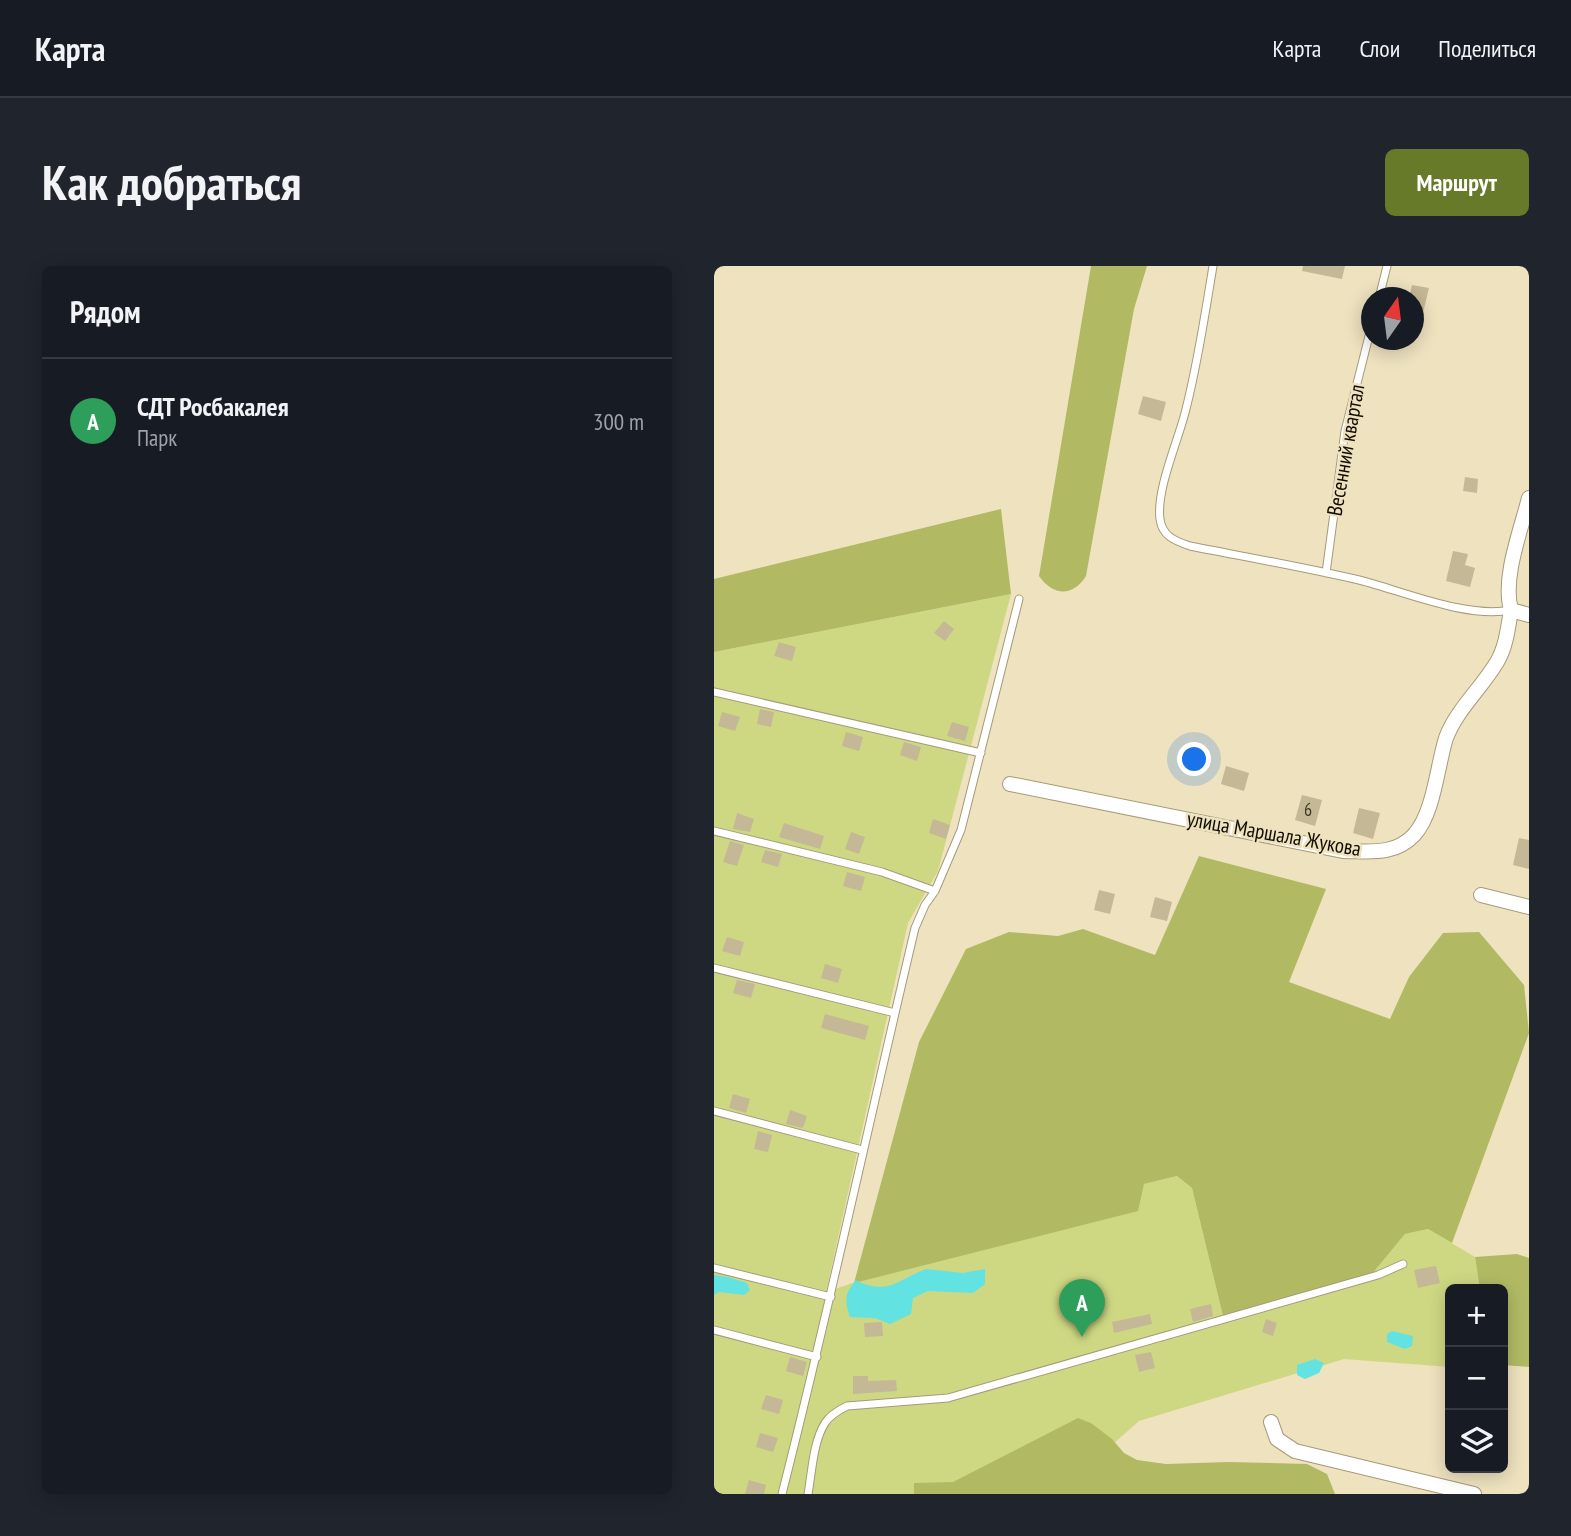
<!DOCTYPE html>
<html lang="ru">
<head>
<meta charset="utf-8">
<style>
  body { margin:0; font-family:"PT Sans Narrow",sans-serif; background:#20242c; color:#f1f3f6 }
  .controls { position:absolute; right:21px; bottom:21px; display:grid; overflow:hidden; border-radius:10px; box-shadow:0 4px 18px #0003 }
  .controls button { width:63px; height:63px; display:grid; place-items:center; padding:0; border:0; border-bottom:2px solid #363941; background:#171b24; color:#f1f3f6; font:35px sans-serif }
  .compass { position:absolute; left:647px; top:21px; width:63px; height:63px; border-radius:50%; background:#171b24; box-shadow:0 4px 18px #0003; rotate:14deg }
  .you { position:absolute; left:481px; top:494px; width:24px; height:24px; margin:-18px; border:5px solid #fff; border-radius:50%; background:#1a73e8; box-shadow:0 0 0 10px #1a73e833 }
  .badge { display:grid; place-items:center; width:46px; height:46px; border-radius:50%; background:#667a2a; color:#fff; font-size:23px; font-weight:700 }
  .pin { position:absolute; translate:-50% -58px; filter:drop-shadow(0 2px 4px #0008) }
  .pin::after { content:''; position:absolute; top:37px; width:24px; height:21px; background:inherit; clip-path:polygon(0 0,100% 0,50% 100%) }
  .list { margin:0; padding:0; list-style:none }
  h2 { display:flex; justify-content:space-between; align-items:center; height:91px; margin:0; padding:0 28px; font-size:30px }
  h2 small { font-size:23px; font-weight:400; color:#9ea1a6 }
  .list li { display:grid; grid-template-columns:46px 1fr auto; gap:21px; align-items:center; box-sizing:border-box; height:126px; padding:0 28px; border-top:2px solid #363941 }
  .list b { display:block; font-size:26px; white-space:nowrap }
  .list p { margin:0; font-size:23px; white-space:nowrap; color:#9ea1a6 }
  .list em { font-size:23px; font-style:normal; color:#9ea1a6 }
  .icon { flex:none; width:38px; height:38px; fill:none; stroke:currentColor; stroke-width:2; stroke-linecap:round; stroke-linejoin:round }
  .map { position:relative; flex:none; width:815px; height:1228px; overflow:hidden; border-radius:10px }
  header { display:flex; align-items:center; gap:42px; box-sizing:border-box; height:98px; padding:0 35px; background:#171b24; border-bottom:2px solid #363941 }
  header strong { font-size:33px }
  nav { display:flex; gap:38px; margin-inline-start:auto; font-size:24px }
  .intro { display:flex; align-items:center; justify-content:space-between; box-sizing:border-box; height:168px; padding:0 42px }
  h1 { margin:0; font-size:49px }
  .button { padding:18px 32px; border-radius:10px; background:#667a2a; color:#fff; font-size:24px; font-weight:700 }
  main { display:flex; gap:42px; padding:0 42px }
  aside { flex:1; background:#171b24; border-radius:10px; box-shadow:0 4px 18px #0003 }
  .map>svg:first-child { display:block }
</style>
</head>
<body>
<header>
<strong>Карта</strong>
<nav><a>Карта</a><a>Слои</a><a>Поделиться</a></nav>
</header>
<div class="intro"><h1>Как добраться</h1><a class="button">Маршрут</a></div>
<main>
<aside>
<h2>Рядом<small></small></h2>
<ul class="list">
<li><span class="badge" style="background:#2e9e5b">A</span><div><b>СДТ Росбакалея</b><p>Парк</p></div><em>300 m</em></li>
</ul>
</aside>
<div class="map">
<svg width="815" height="1228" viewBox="0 0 815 1228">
  <rect width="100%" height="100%" fill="#eee2bf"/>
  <path fill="#ced883" d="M 297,328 L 224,605 L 194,657 L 112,1026 L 430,918 L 463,910 L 478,922 L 509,1050 L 658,1008 L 691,968 L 714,963 L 761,991 L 766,1023 L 736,1023 L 736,1101 L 630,1093 L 425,1155 L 373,1201 L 354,1228 L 0,1228 L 0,386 Z"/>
  <path fill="#b1ba63" d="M 377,0 L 433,0 L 420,43 L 372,310 C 359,331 339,330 325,310 Z
    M 287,243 L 297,328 L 0,386 L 0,313 Z
    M 485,590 L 612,623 L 575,716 L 676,753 L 695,711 L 729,667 L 765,666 L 810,719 L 815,767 L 738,977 L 714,963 L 691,968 L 658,1008 L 509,1050 L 478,922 L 463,910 L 430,918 L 424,945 L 140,1017 L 205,776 L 252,683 L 295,666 L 344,670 L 369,663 L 441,689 Z
    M 803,988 L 815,992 L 815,1101 L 789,1099 L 789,1023 L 766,1023 L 761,991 Z
    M 364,1152 L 377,1157 L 398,1173 L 410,1187 L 423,1194 L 452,1198 L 514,1196 L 593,1198 L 613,1208 L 621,1228 L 200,1228 L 200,1217 L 239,1216 Z"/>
  <path fill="#62e2e1" d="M 212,1003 L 249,1007 L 271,1003 L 271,1018 L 259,1027 L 214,1025 L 199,1032 L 197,1048 L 176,1058 L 161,1052 L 136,1051 C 131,1037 130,1028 140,1017 L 141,1014 C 174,1030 181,1015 212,1003 Z
    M 0,1009 L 14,1011 L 33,1017 L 36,1024 L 30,1029 L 5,1026 L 0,1029 Z
    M 678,1065 L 699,1070 L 698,1080 L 691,1083 L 673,1076 L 673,1068 Z
    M 601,1093 L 610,1097 L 605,1107 L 591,1113 L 583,1109 L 583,1099 Z"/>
  <path fill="#c4b896" d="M 589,0 L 631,0 L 628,13 L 588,5 Z
    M 698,19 L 715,22 L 709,47 L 699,45 L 699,32 L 695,32 Z
    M 429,130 L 452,136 L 447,155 L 424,148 Z
    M 751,211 L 764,213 L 763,227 L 749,225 Z
    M 739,285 L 754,288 L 751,299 L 761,302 L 756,321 L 732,315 Z
    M 230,355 L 240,363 L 231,375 L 220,367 Z
    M 65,376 L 82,381 L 78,395 L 60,390 Z
    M 46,443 L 60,446 L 57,461 L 43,458 Z
    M 8,446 L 26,451 L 21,465 L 4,460 Z
    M 238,456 L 255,461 L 251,475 L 233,470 Z
    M 132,466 L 149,471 L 145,485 L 128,480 Z
    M 190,476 L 207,481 L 203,495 L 186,489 Z
    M 512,500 L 535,507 L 530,525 L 507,518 Z
    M 588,529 L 608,534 L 601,560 L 581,554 Z
    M 645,542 L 666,547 L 659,573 L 639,567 Z
    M 23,547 L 40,553 L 36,566 L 19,563 Z
    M 219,553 L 236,559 L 232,573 L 215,567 Z
    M 70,557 L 110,570 L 106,583 L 65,571 Z
    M 137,566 L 151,571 L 145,588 L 131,583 Z
    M 805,572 L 815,574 L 815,603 L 799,599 Z
    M 16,575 L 30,579 L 23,600 L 9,596 Z
    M 51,584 L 68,588 L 64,601 L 47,596 Z
    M 133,606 L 151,611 L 147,625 L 129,620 Z
    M 385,624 L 401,628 L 396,648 L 380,644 Z
    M 441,631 L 458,636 L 453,655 L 436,651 Z
    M 13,671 L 30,676 L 26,690 L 8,685 Z
    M 111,698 L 128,703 L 124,717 L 107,712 Z
    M 23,714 L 41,718 L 37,732 L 19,727 Z
    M 111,748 L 155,760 L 151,774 L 107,762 Z
    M 19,828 L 36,833 L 32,847 L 15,842 Z
    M 76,844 L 93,850 L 89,862 L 72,858 Z
    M 44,865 L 58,869 L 54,886 L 40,883 Z
    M 722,1000 L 726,1017 L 704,1022 L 700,1004 Z
    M 497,1038 L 499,1050 L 479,1056 L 476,1043 Z
    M 436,1048 L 438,1058 L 400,1067 L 398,1056 Z
    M 552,1053 L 563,1057 L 559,1070 L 548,1066 Z
    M 168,1056 L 169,1070 L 151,1071 L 150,1057 Z
    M 437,1086 L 441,1102 L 425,1106 L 421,1089 Z
    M 76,1091 L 93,1096 L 89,1110 L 72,1105 Z
    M 139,1110 L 154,1110 L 154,1115 L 182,1114 L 183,1125 L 139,1128 Z
    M 52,1129 L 69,1134 L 65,1148 L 47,1143 Z
    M 46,1167 L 64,1172 L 59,1186 L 42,1181 Z
    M 35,1214 L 52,1219 L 50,1228 L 31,1228 Z"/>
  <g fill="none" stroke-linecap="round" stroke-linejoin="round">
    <defs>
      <path id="lane" d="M 499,0 C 491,48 484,96 472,143 C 465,173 442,223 446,253 C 448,270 461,275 476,280 C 532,291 589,301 645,314 C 689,325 753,353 797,344
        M 665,32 L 673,0
        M 612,307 L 631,165 L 657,62
        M 0,426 L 267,487
        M 0,565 L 168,606 L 221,625
        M 0,702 L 181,747
        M 0,845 L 148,884
        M 0,1002 L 117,1031
        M 0,1064 L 103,1091
        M 68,1228 C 116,1040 156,851 201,662 L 211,639 L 221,625 L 247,564 L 305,333
        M 94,1228 C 98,1206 99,1176 111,1157 C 116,1149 125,1144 133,1140 L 234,1132 L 664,1009 L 689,998"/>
      <path id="street" d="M 815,232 C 807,264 788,312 797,344 L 815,349
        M 296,518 L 629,585 C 655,585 680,590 700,569 C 720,547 723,501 732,472 C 743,443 767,423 783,396 C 792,381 794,362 797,344
        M 767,629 L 815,641
        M 557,1156 L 563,1173 L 581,1185 L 760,1228"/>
    </defs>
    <use href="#lane" stroke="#a59a79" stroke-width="9"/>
    <use href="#street" stroke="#a59a79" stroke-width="16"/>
    <use href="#lane" stroke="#fff" stroke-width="7"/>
    <use href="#street" stroke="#fff" stroke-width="14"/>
  </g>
  <g text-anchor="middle" stroke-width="5" stroke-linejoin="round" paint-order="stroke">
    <g font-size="18" fill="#3e3828">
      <text x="594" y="550">6</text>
    </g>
    <g font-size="21" fill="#110d03" stroke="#eee2bf">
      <text transform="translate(632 184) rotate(-80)" y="7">Весенний квартал</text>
      <text transform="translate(560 568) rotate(10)" y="7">улица Маршала Жукова</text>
    </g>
  </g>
</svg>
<div class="controls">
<button>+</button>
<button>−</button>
<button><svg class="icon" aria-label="layers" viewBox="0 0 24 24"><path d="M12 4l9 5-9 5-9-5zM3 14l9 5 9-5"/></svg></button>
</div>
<svg class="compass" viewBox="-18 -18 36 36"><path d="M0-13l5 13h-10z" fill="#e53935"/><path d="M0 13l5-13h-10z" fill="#9ea1a6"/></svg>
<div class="you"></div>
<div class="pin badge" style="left:368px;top:1071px;background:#2e9e5b">A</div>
</div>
</main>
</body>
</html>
